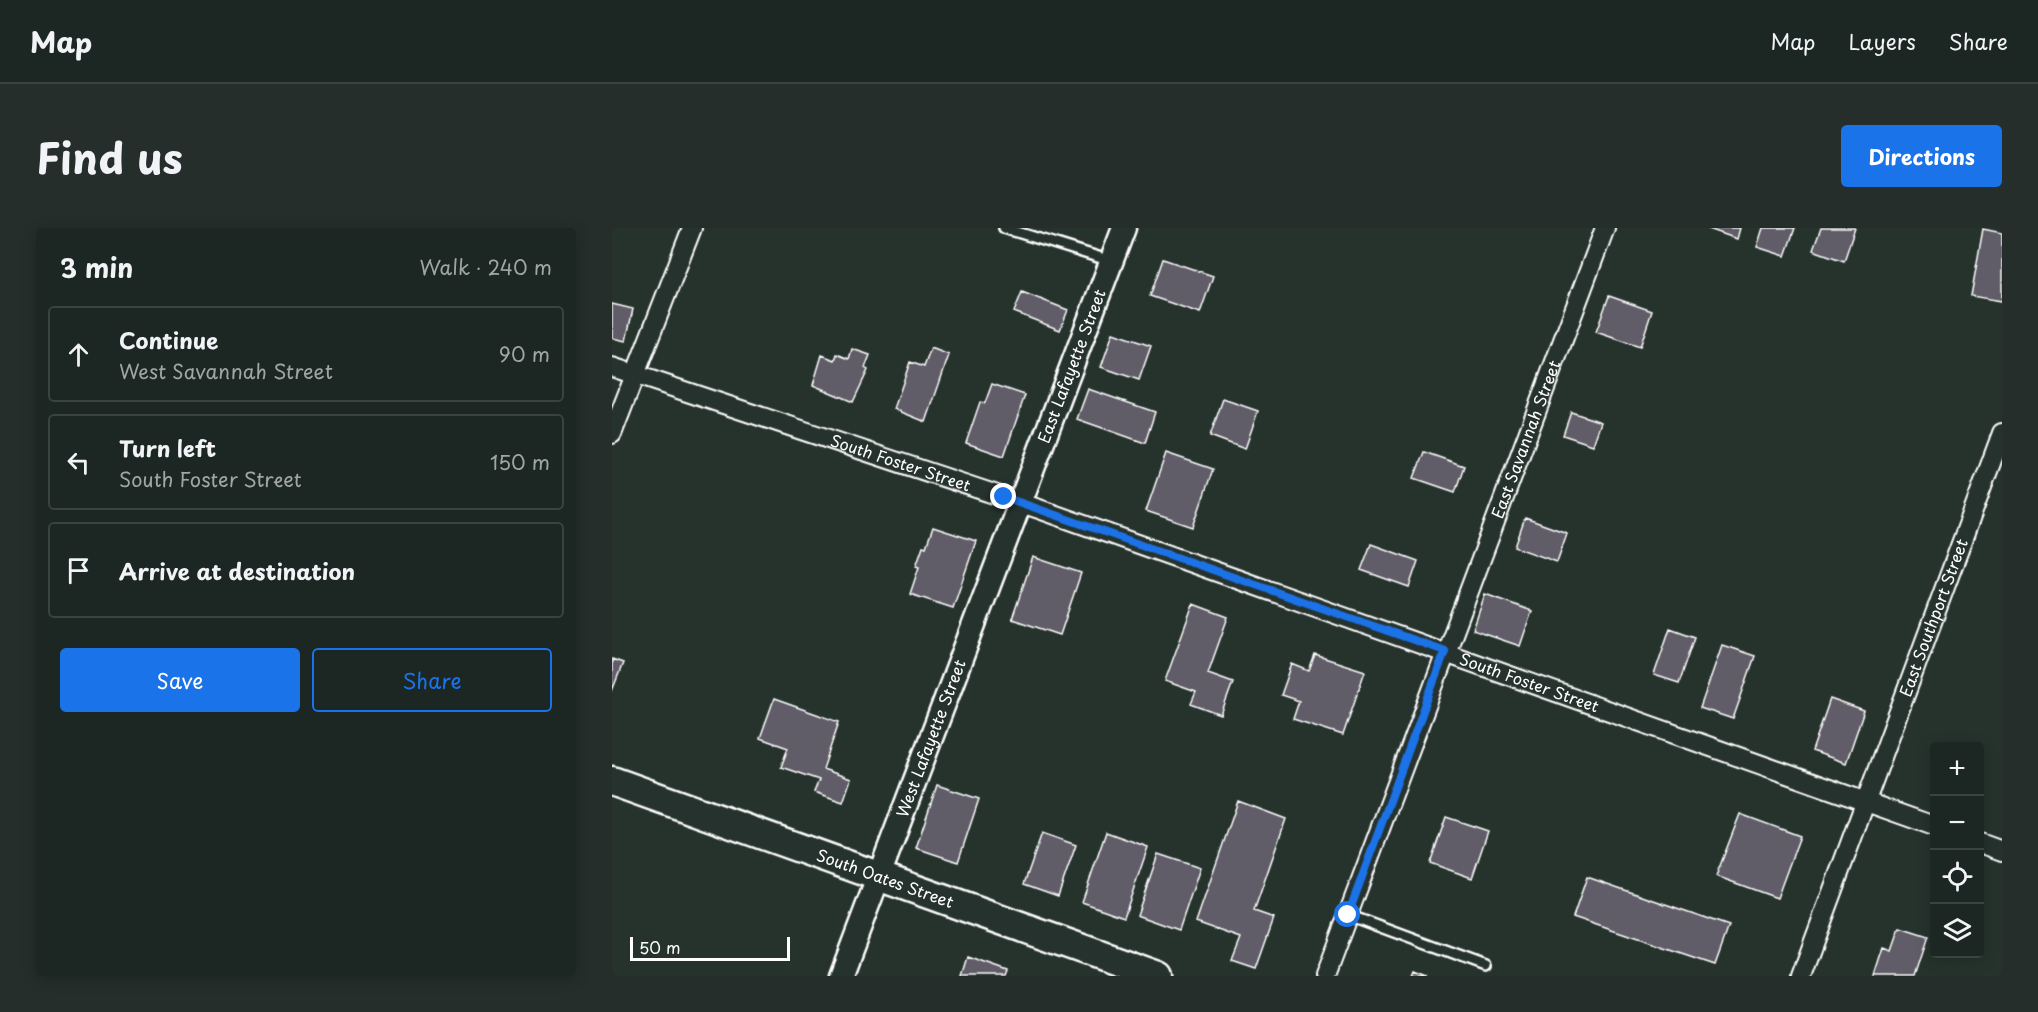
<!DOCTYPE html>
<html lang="en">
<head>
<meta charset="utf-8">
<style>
  body { margin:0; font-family:"Playpen Sans",sans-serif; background:#252e2a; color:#f1f3f6 }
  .controls { position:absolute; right:18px; bottom:18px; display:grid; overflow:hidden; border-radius:6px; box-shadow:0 3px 15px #0003 }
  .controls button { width:54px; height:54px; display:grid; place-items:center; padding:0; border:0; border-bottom:2px solid #3a4340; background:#1c2622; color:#f1f3f6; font:30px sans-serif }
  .scale { position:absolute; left:18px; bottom:15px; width:160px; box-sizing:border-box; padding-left:6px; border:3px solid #fff; border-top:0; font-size:16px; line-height:21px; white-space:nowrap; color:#fff; -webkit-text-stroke:4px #26332d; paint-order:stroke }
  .stop { position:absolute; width:18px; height:18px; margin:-14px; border:4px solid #1a73e8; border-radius:50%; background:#fff }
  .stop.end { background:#1a73e8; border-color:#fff; box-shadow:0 2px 6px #0008 }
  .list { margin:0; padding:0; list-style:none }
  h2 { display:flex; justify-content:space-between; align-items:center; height:78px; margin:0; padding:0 24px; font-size:26px }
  h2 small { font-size:20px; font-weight:400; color:#a0a5a5 }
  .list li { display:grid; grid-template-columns:39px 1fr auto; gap:18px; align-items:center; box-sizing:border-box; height:96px; margin:0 12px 12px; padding:0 12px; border:2px solid #3a4340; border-radius:6px }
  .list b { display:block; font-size:22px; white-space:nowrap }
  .list p { margin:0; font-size:20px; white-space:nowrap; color:#a0a5a5 }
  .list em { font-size:20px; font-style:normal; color:#a0a5a5 }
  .actions { display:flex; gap:12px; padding:18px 24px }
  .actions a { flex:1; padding:14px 0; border:2px solid #1a73e8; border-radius:6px; text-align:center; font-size:21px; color:#1a73e8 }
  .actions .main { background:#1a73e8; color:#fff }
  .icon { flex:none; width:33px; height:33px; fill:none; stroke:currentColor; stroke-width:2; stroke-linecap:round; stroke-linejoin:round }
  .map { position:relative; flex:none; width:1390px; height:748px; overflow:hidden; border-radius:6px }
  header { display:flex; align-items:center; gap:36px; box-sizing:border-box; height:84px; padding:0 30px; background:#1c2622; border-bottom:2px solid #3a4340 }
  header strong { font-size:28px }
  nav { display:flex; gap:33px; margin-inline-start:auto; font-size:21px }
  .intro { display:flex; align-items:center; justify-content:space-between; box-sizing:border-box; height:144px; padding:0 36px }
  h1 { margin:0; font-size:42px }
  .button { padding:15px 27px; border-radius:6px; background:#1a73e8; color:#fff; font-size:21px; font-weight:700 }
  main { display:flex; gap:36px; padding:0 36px }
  aside { flex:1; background:#1c2622; border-radius:6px; box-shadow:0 3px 15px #0003 }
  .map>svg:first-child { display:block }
</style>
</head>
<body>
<header>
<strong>Map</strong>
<nav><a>Map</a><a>Layers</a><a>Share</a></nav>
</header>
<div class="intro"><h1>Find us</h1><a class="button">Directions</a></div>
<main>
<aside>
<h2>3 min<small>Walk · 240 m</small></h2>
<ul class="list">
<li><svg class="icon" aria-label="ahead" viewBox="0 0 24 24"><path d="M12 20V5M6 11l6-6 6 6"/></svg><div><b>Continue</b><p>West Savannah Street</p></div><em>90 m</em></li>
<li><svg class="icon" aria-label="left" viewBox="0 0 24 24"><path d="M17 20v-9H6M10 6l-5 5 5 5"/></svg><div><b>Turn left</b><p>South Foster Street</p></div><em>150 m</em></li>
<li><svg class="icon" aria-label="arrive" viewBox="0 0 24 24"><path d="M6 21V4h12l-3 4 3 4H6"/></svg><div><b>Arrive at destination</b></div></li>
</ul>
<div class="actions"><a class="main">Save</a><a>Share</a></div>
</aside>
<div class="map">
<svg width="1390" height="748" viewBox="0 0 1390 748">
  <rect width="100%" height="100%" fill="#26332d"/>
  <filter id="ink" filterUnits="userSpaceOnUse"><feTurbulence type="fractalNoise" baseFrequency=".0167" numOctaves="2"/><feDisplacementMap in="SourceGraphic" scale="12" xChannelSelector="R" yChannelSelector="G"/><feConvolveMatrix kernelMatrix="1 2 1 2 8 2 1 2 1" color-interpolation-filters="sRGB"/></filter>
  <g filter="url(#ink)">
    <path fill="#605c67" stroke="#fff" stroke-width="1.5" d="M 1094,0 L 1128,0 L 1125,11 Z
      M 1151,0 L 1183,0 L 1173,28 L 1145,19 Z
      M 1209,0 L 1243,0 L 1232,33 L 1201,22 Z
      M 1371,1 L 1390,5 L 1390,73 L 1359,68 Z
      M 551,31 L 601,48 L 588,85 L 538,68 Z
      M 410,64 L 456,82 L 448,102 L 402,84 Z
      M 997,68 L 1040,83 L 1028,119 L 984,104 Z
      M 0,76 L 21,81 L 14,113 L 0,110 Z
      M 501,105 L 539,118 L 527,152 L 489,139 Z
      M 319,120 L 337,127 L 314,194 L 282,181 L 298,134 L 312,139 Z
      M 240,121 L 258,127 L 253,140 L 256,142 L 241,174 L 201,157 L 210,127 L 223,132 L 225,126 L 237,131 Z
      M 380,156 L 413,167 L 392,228 L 354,215 L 368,174 L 373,175 Z
      M 476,161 L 543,184 L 533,215 L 465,191 Z
      M 611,171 L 646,183 L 633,221 L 598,208 Z
      M 959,184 L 989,194 L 981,217 L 951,207 Z
      M 812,224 L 852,238 L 843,264 L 802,250 Z
      M 554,225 L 601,241 L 581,299 L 534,283 Z
      M 913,290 L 955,305 L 945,334 L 903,319 Z
      M 321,299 L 364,313 L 341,380 L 298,366 L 307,339 L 304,338 L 311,318 L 314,319 Z
      M 759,316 L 806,333 L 797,359 L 749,342 Z
      M 421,329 L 469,345 L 448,407 L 400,391 Z
      M 873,366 L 920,383 L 908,418 L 861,402 Z
      M 581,376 L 616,389 L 596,445 L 621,454 L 609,487 L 579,476 L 584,464 L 553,453 Z
      M 1058,400 L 1083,409 L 1067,455 L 1042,447 Z
      M 1110,417 L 1143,428 L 1121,491 L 1088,480 Z
      M 703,427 L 753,443 L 731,507 L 681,491 L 687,473 L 669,467 L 680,436 L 697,443 Z
      M 0,431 L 11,435 L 0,463 Z
      M 162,471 L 227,494 L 211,541 L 239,551 L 231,574 L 202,564 L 207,552 L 169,539 L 176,520 L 148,510 Z
      M 1218,471 L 1252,483 L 1234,535 L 1200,523 Z
      M 325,557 L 367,571 L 346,634 L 304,620 Z
      M 626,573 L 674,591 L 642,683 L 662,690 L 644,741 L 620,733 L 629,710 L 584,694 Z
      M 1128,586 L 1188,608 L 1165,670 L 1104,648 Z
      M 834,589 L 876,603 L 860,650 L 818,635 Z
      M 494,604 L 536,619 L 512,689 L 470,674 Z
      M 430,605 L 464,617 L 446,668 L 412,656 Z
      M 546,626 L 588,640 L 567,702 L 525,687 Z
      M 975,649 L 1117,698 L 1103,737 L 961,689 Z
      M 1288,700 L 1316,709 L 1303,748 L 1263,748 L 1272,720 L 1280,723 Z
      M 356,729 L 396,743 L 394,748 L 350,748 Z
      M 803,743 L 816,748 L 801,748 Z"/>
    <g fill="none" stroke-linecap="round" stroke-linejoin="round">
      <defs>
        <path id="service" d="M 392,0 L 499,33
          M 736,687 L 874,738"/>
        <g id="minor">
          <path id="s1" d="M 0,139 L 427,281 L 1322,598"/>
          <path d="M 0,206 L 80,0"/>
          <path d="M 1368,615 L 1390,623"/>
          <path id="s2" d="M 713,748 L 993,0"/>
          <path id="s3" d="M 1189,748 L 1390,205"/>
        </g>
        <g id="tertiary">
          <path id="s4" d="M 229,748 L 512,0"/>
        </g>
        <g id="primary">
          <path id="s5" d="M 0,553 L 546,748"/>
        </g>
      </defs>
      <use href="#service" stroke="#fff" stroke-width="14"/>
      <use href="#minor" stroke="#fff" stroke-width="22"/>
      <use href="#tertiary" stroke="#fff" stroke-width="27"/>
      <use href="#primary" stroke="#fff" stroke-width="33"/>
      <use href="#service" stroke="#26332d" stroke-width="9"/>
      <use href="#minor" stroke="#26332d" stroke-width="18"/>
      <use href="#tertiary" stroke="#26332d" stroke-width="22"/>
      <use href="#primary" stroke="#26332d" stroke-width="28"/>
    </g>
  </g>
  <g fill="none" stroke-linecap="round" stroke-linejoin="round" filter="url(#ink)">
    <path stroke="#1a73e8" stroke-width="8" d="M 392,269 L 833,423 L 736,687"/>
  </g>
  <g text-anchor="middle" stroke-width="4.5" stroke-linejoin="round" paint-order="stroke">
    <g font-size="16" fill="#fff" stroke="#26332d">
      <text dy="6" stroke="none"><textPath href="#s4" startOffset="652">East Lafayette Street</textPath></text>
      <text dy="6" stroke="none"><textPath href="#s2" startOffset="573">East Savannah Street</textPath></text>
      <text dy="6" stroke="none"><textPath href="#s1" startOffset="304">South Foster Street</textPath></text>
      <text dy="6" stroke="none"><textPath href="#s3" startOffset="382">East Southport Street</textPath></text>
      <text dy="6" stroke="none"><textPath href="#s1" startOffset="970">South Foster Street</textPath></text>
      <text dy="6" stroke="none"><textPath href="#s4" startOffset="254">West Lafayette Street</textPath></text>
      <text dy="6" stroke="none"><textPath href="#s5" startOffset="290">South Oates Street</textPath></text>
    </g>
  </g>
</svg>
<div class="controls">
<button>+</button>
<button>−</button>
<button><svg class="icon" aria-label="locate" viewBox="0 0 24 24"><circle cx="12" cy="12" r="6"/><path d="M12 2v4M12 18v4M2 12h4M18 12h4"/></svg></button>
<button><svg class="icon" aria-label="layers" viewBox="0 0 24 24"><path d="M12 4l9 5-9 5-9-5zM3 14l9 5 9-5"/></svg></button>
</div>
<div class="scale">50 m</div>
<div class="stop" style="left:736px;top:687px"></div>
<div class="stop end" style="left:392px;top:269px"></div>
</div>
</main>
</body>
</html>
